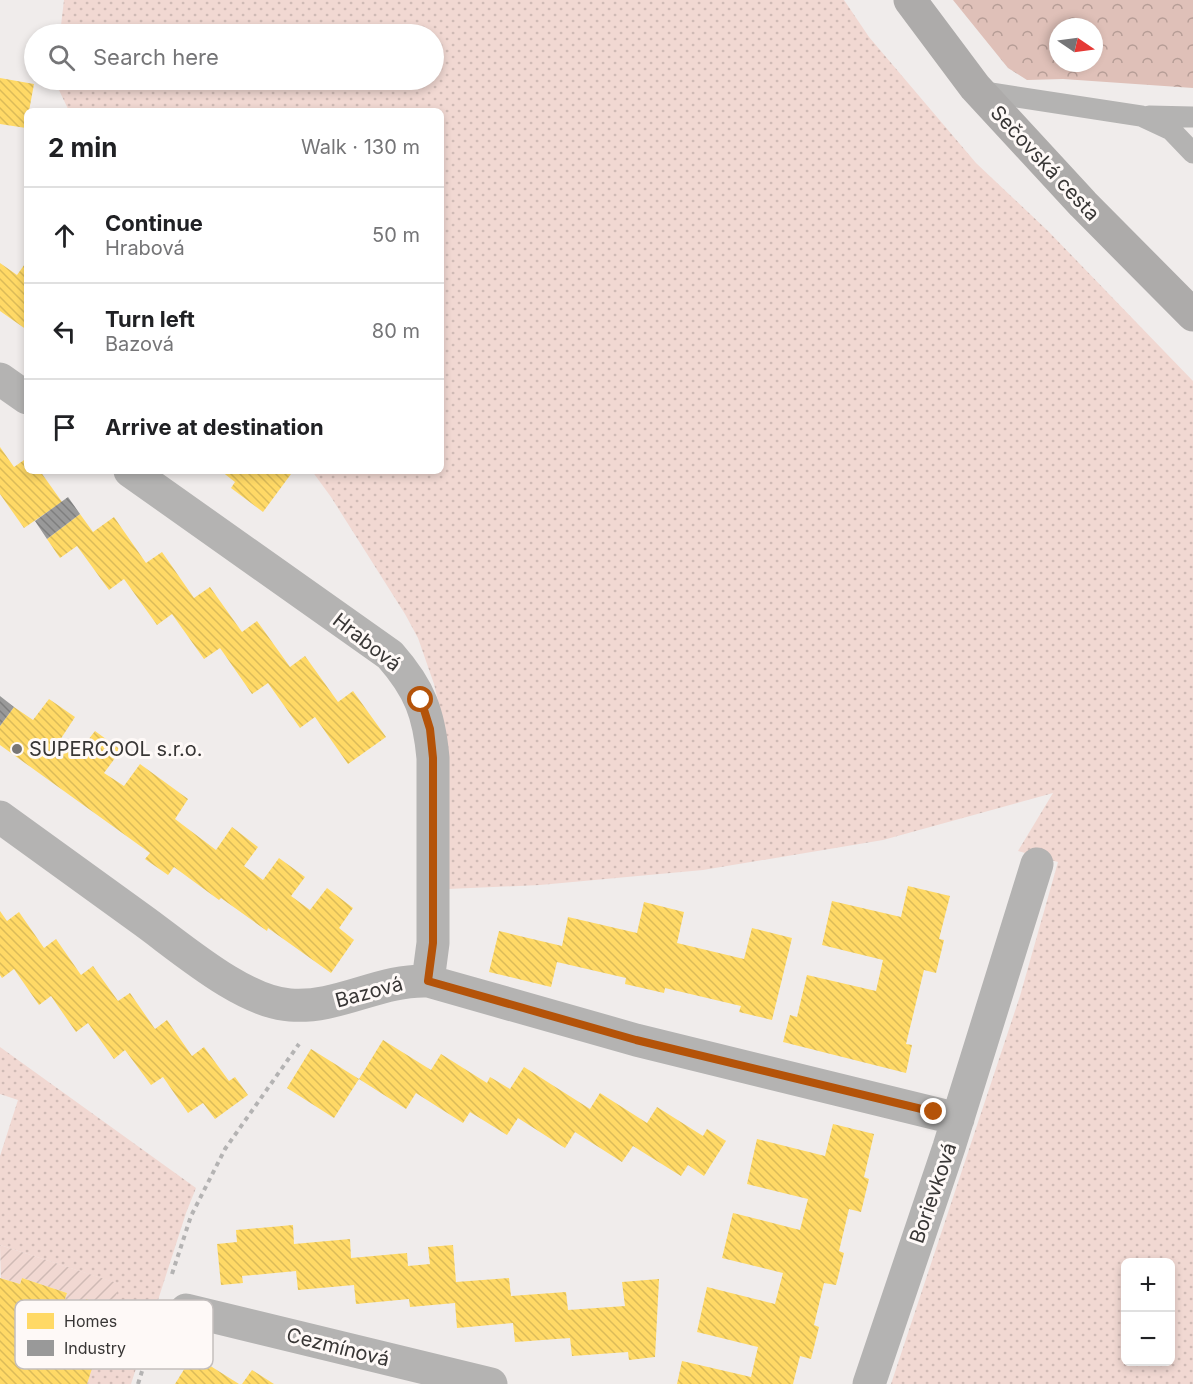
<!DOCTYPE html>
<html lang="en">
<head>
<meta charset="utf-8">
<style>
  body { margin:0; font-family:Inter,sans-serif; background:#f2f2f2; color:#202124 }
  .controls { position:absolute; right:18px; bottom:18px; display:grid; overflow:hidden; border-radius:9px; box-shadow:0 3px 9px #0003 }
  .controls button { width:54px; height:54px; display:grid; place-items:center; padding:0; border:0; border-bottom:2px solid #e0e0e0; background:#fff; color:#202124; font:30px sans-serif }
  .compass { position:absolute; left:1049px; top:18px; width:54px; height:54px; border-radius:50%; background:#fff; box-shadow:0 3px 9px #0003; rotate:103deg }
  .stop { position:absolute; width:18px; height:18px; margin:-14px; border:4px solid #b45309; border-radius:50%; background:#fff }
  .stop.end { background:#b45309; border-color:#fff; box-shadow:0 2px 6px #0008 }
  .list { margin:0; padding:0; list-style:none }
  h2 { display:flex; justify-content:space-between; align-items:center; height:78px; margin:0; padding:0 24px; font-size:26px }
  h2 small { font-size:20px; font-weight:400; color:#757577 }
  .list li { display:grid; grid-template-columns:39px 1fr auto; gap:18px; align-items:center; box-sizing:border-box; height:96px; padding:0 24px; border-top:2px solid #e0e0e0 }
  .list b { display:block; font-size:22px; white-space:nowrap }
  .list p { margin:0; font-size:20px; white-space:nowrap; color:#757577 }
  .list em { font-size:20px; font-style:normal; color:#757577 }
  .icon { flex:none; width:33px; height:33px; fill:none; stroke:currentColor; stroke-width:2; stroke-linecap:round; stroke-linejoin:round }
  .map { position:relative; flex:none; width:1193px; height:1384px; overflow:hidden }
  .search { position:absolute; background:#fff; box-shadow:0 3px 9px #0003; left:24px; top:24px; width:420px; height:66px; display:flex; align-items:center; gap:15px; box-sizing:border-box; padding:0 21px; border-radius:33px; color:#757577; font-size:22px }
  .panel { position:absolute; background:#fff; box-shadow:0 3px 9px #0003; left:24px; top:108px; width:420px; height:366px; border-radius:9px }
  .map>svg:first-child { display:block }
</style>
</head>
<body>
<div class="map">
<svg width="1193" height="1384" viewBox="0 0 1193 1384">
  <defs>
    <pattern id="grass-dots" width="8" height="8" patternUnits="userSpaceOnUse" patternTransform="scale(1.5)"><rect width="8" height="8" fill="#f1d8d2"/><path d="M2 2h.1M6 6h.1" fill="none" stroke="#cfbab5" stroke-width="1.8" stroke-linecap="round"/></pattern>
    <pattern id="forest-crowns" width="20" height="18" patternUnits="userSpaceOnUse" patternTransform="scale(1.5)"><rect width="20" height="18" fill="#dfc0b8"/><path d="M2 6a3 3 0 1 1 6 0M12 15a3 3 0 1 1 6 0" fill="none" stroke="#b69d96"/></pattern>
    <pattern id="garden-furrows" width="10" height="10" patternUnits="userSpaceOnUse" patternTransform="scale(1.5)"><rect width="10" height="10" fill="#f1d8d2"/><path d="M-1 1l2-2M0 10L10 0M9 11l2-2" fill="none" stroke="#cfbab5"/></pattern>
    <pattern id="homes-back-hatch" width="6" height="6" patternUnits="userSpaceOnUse" patternTransform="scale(1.5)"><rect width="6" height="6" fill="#ffd966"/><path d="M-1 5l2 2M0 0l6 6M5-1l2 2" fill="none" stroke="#dbbb59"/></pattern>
    <pattern id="industry-back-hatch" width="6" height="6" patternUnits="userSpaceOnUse" patternTransform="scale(1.5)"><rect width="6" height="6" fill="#999"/><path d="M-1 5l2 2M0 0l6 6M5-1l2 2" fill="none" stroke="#7e7e7e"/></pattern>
  </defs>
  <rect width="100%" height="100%" fill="#f0eceb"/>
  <path fill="url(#grass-dots)" fill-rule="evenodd" d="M 64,0 L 844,0 L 869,37 L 976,163 L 1048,231 L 1193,381 L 1193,1384 L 891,1384 L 1020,996 L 1058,862 L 1018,851 L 1053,793 L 883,840 L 703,870 L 540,885 L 448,889 L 442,717 L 434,684 L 418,638 L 405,614 L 331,497 L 312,471 L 441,471 L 441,111 L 69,111 L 58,88 L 59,80 L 434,80 L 434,34 L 60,34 ZM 1126,1262 L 1170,1262 L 1170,1362 L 1126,1362 Z
    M 0,1047 L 196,1188 L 186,1213 L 131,1384 L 87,1384 L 119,1284 L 0,1245 L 0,1156 L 18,1100 L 0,1094 Z"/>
  <path fill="url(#forest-crowns)" fill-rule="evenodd" d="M 953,0 L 1193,0 L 1193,88 L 1063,79 L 1027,80 L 1008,68 ZM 1058,27 L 1094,27 L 1094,63 L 1058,63 Z"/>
  <path fill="url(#garden-furrows)" d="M 0,1245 L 120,1284 L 112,1307 L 87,1299 L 85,1305 L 65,1299 L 67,1293 L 22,1278 L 20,1284 L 1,1278 Z"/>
  <path fill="url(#homes-back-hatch)" d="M 0,78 L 34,84 L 29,111 L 27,111 L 26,128 L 0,124 Z
    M 27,261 L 27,330 L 0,311 L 0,263 L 17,275 Z
    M 0,447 L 14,467 L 27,458 L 27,471 L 40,471 L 62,502 L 24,528 L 0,494 Z
    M 221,471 L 288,471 L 291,474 L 263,512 L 231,488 L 235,482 Z
    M 80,514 L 93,532 L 114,517 L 146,563 L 162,552 L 194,598 L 210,587 L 242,632 L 257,621 L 290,667 L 305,656 L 338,702 L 353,691 L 386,737 L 348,764 L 315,717 L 300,728 L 268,683 L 252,694 L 220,648 L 204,659 L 172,614 L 157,625 L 124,579 L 109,590 L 77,546 L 60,558 L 47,539 Z
    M 49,699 L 75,717 L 60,740 L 78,753 L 95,731 L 121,750 L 104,773 L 124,786 L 140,764 L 188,799 L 175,819 L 216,850 L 232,827 L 258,847 L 244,866 L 263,880 L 279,858 L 305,877 L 291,896 L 310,910 L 327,888 L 353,908 L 339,928 L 354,940 L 331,973 L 268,928 L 267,931 L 221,898 L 219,900 L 174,867 L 168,875 L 145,859 L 150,853 L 0,745 L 0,726 L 14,707 L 33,720 Z
    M 908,886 L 950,896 L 939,939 L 944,940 L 936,973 L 924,970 L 906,1044 L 912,1045 L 906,1073 L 783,1042 L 790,1015 L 797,1017 L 807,975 L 876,991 L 883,960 L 822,945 L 832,901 L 901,917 Z
    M 644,902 L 684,912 L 677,943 L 744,959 L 752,928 L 792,938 L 772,1020 L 739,1012 L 741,1006 L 665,988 L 664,993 L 625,984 L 626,978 L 557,962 L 551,987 L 489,972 L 499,931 L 562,946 L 568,917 L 637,933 Z
    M 0,911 L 7,921 L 19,912 L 44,948 L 56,939 L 81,975 L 93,966 L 118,1001 L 130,993 L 155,1029 L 167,1020 L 192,1056 L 204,1047 L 229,1081 L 235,1077 L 248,1095 L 215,1119 L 203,1103 L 188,1113 L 163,1077 L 151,1085 L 125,1050 L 114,1059 L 88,1023 L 76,1032 L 51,996 L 39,1005 L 14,969 L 2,978 L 0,975 Z
    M 383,1040 L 431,1070 L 441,1054 L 487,1083 L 490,1077 L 510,1089 L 524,1067 L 590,1109 L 600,1093 L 647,1123 L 657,1107 L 703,1136 L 707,1129 L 726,1141 L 704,1176 L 688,1165 L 681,1176 L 633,1146 L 622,1162 L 575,1132 L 565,1148 L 518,1118 L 507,1135 L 470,1112 L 463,1123 L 416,1093 L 406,1109 L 359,1079 Z
    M 311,1049 L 359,1079 L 334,1118 L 287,1088 Z
    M 833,1124 L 874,1134 L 864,1177 L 869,1179 L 861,1212 L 849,1209 L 839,1251 L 844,1253 L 836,1285 L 824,1283 L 814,1325 L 819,1327 L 811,1359 L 800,1356 L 793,1384 L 677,1384 L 682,1361 L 751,1377 L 758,1347 L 697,1332 L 707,1287 L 775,1304 L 783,1273 L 722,1258 L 733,1213 L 800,1230 L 808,1199 L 747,1184 L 757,1139 L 825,1156 Z
    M 293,1225 L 294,1244 L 350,1239 L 351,1258 L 407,1253 L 408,1266 L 430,1264 L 428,1247 L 453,1245 L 456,1282 L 509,1278 L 511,1296 L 566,1292 L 568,1310 L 625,1306 L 622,1282 L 659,1279 L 655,1357 L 629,1360 L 628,1352 L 572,1356 L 570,1338 L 515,1342 L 513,1323 L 457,1328 L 455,1303 L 410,1307 L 409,1299 L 356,1304 L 354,1285 L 298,1290 L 296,1271 L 242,1276 L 243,1283 L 221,1285 L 217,1244 L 237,1242 L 236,1230 Z
    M 0,1278 L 20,1284 L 22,1278 L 67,1293 L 65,1299 L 85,1305 L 86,1299 L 112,1307 L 87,1384 L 0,1384 Z
    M 193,1355 L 239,1384 L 175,1384 Z
    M 252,1370 L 274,1384 L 242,1384 Z"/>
  <path fill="url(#industry-back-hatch)" d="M 68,497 L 80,514 L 47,539 L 35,521 Z
    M 0,696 L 14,707 L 0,726 Z"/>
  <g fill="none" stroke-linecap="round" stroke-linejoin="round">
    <path stroke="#b4b3b3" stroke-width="4" stroke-dasharray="4.5 4.5" stroke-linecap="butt" d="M 172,1274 L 191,1216 L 225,1149 L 299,1044
      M 138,1384 L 155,1330"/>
    <path stroke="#b4b3b2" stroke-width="21" d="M 978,91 L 1141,116 L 1171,130 L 1193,153
      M 1149,116 L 1193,117"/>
    <path stroke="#b4b3b2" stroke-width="33" d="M 0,379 L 27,398
      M 130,471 L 390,655 C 420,689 429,714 433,758 L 433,943 L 428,981
      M 0,817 C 47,851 94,885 141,919 C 179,946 242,1002 290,1005 C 338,1009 380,979 428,981 L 636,1040 L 958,1119
      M 186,1310 L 491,1384
      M 869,1384 L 949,1147 L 1037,864"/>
    <path stroke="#adabaa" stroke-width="33" d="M 910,0 L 975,87 L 1083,204 L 1193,315"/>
  </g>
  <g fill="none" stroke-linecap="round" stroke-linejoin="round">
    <path stroke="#b45309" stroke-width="8" d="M 421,700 L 430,729 L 433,758 L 433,943 L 428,981 L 636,1040 L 934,1112"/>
  </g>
  <circle fill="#787675" stroke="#fef9f7" stroke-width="2" cx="17" cy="749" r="6"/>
  <g text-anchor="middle" stroke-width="6" stroke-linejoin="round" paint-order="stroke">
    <g font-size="20" fill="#383635" stroke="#fef9f7">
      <text transform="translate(1045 163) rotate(47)" y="7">Sečovská cesta</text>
      <text transform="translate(367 642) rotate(38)" y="7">Hrabová</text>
      <text transform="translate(369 992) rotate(-15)" y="7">Bazová</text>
      <text transform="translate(933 1193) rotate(-71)" y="7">Borievková</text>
      <text transform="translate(338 1347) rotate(14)" y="7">Cezmínová</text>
    </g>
    <g font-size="20" fill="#383635" stroke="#fef9f7" text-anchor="start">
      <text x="29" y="756">SUPERCOOL s.r.o.</text>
    </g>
  </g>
  <rect x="15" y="1300" width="198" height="69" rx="9" fill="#fef9f7" stroke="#c3bebd" stroke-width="1.5"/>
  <rect x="27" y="1313" width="27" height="16" fill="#ffd966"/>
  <rect x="27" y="1340" width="27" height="16" fill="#999"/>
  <g font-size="16" fill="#383635">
    <text x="64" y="1327">Homes</text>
    <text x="64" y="1354">Industry</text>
  </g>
</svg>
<div class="controls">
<button>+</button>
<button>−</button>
</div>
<svg class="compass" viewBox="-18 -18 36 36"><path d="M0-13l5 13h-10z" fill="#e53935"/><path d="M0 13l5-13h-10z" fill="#757577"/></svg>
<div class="stop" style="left:421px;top:700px"></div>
<div class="stop end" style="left:934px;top:1112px"></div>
<div class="search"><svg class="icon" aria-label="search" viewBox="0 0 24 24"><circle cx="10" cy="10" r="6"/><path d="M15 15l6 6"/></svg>Search here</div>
<section class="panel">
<h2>2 min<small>Walk · 130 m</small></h2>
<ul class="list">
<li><svg class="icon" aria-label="ahead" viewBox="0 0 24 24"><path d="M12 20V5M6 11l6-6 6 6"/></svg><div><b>Continue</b><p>Hrabová</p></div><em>50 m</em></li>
<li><svg class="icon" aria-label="left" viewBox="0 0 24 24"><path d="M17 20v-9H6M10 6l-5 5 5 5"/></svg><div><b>Turn left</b><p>Bazová</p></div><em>80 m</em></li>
<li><svg class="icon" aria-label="arrive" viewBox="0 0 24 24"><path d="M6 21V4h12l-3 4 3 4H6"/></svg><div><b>Arrive at destination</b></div></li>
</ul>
</section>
</div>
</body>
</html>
